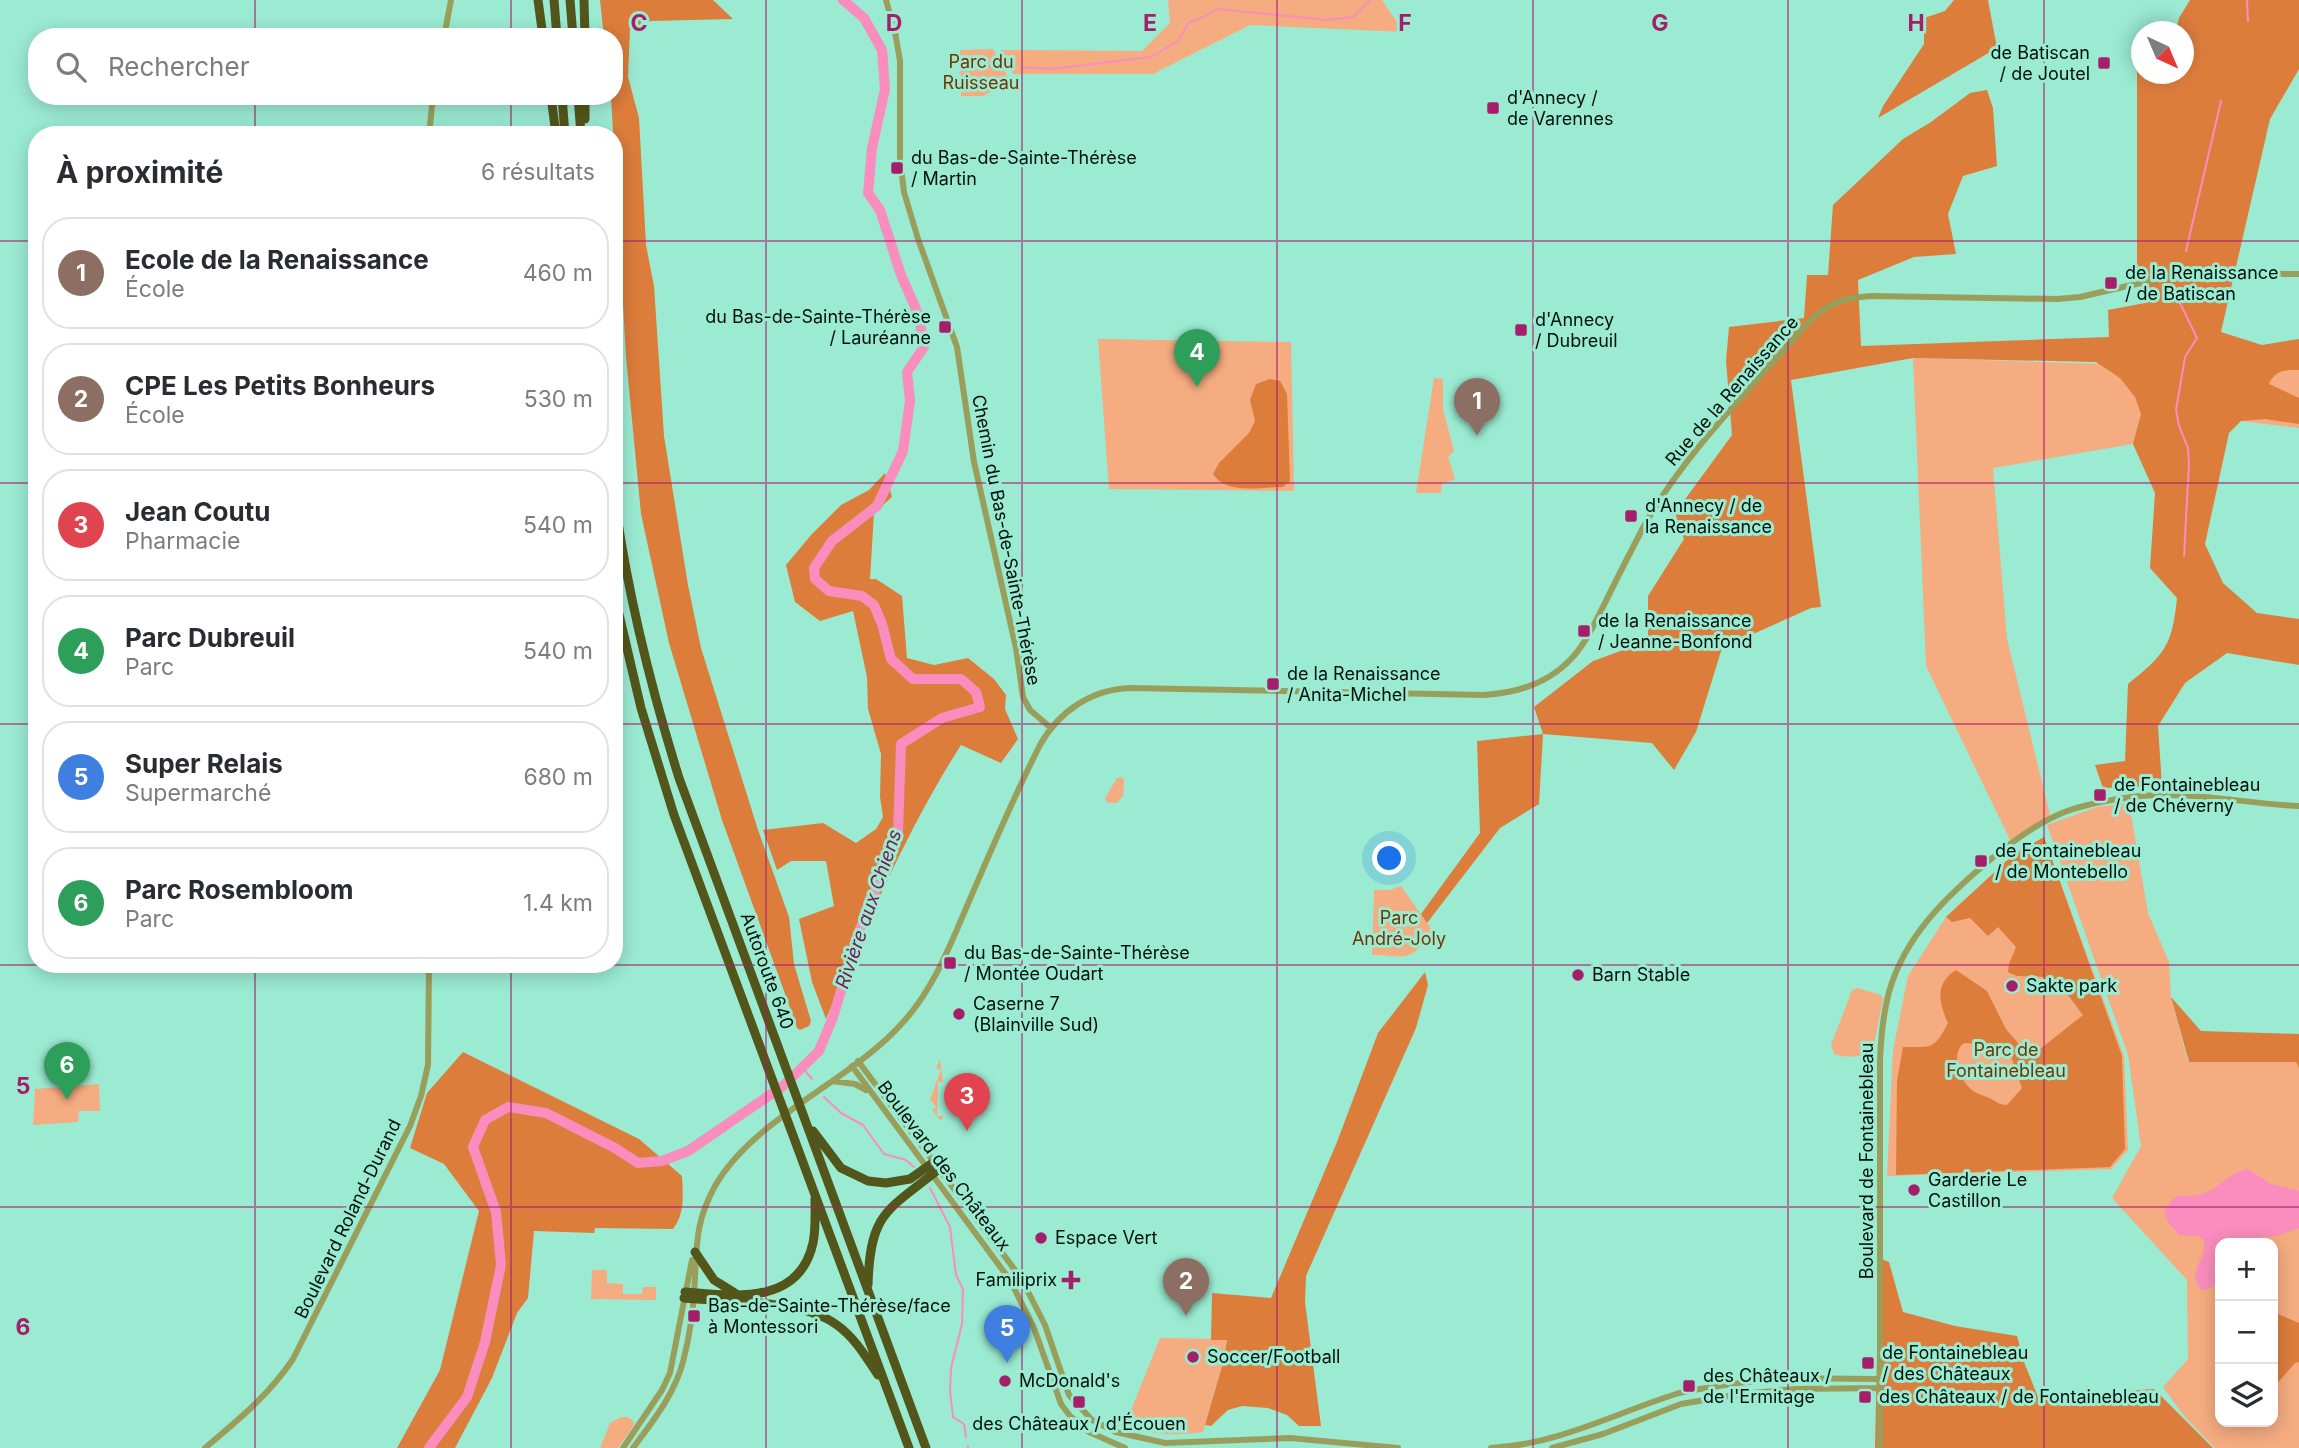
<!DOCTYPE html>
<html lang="fr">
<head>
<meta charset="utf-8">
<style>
  body { margin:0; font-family:Inter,sans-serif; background:#f2f2f3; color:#2b2b33 }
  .controls { position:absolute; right:21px; bottom:21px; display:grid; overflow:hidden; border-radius:14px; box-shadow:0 4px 18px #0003 }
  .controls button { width:63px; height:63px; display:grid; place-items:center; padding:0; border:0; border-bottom:2px solid #e1e1e2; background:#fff; color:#2b2b33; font:35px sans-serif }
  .compass { position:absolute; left:2131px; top:21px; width:63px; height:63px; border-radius:50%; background:#fff; box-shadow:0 4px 18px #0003; rotate:136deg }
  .you { position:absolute; left:1390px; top:859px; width:24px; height:24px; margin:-18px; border:5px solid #fff; border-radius:50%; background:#1a73e8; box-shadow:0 0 0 10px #1a73e833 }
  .badge { display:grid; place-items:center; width:46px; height:46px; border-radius:50%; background:#a51e69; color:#fff; font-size:23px; font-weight:700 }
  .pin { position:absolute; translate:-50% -58px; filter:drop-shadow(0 2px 4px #0008) }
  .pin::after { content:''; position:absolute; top:37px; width:24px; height:21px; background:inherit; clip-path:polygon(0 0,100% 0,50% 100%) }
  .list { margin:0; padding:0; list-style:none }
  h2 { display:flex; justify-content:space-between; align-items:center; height:91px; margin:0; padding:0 28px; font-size:30px }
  h2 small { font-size:23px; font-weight:400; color:#7c7c81 }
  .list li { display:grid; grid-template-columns:46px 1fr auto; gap:21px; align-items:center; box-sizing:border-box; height:112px; margin:0 14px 14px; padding:0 14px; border:2px solid #e1e1e2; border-radius:28px }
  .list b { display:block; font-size:26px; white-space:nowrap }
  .list p { margin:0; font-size:23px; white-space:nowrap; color:#7c7c81 }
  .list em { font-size:23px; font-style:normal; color:#7c7c81 }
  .icon { flex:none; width:38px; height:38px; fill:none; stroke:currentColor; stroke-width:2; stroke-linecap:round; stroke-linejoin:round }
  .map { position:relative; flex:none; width:2299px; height:1448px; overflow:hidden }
  .search { position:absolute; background:#fff; box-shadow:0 4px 18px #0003; left:28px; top:28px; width:595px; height:77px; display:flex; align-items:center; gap:18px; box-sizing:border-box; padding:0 24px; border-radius:28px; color:#7c7c81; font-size:26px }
  .panel { position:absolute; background:#fff; box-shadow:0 4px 18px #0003; left:28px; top:126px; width:595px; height:847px; border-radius:28px }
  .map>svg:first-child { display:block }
</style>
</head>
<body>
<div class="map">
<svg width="2299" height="1448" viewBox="0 0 2299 1448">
  <rect width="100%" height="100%" fill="#9bebd2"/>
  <path fill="#f5ac80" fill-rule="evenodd" d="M 1168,0 L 1382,0 L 1404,32 L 1250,25 L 1153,74 L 1013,74 L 1001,50 L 1142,51 L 1170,23 Z
    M 993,49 L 1010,81 L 983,96 L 961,96 L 960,50 Z
    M 1098,339 L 1291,342 L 1294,491 L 1109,489 Z
    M 1913,358 L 2299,370 L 2299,428 L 2241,421 L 2133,444 L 1993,468 L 2007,639 L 2051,819 L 2012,844 L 1926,666 Z
    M 1434,378 L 1443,379 L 1443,409 L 1454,451 L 1448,457 L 1455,479 L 1442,484 L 1441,493 L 1416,493 Z
    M 1121,777 L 1124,779 L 1123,796 L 1117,803 L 1108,803 L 1105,798 L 1117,778 Z
    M 2129,803 L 2148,913 L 2169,962 L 2171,997 L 2188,1062 L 2296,1062 L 2299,1068 L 2299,1448 L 2215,1448 L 2184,1416 L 2163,1387 L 2188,1359 L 2187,1280 L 2112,1198 L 2141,1146 L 2128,1055 L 2047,825 L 2097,807 ZM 2220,1243 L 2273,1243 L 2273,1422 L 2220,1422 Z
    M 2044,837 L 2124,1056 L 2128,1150 L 2111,1169 L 1887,1176 L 1893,1050 L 1908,976 L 1946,917 L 2013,855 Z
    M 1401,886 L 1432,930 C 1410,963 1410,956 1372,955 L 1374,890 L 1390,890 Z
    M 1857,988 L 1881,995 L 1883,999 L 1873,1050 C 1864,1058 1845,1058 1834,1054 L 1831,1045 L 1852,990 Z
    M 940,1059 L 943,1082 L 938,1082 L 937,1116 L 943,1116 L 941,1121 L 932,1110 L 936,1107 L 930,1099 L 941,1070 L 936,1068 Z
    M 99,1084 L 100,1111 L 79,1111 L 78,1122 L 33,1125 L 35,1089 Z
    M 592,1270 L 607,1270 L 607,1283 L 623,1284 L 623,1294 L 642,1294 L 643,1287 L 656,1287 L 656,1300 L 591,1299 Z
    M 1160,1338 L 1227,1339 L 1223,1363 L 1203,1432 C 1173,1436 1154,1435 1125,1425 Z
    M 621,1417 L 628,1417 L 633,1421 L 634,1425 L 618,1448 L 600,1448 L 610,1423 Z"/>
  <path fill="#dc7d3c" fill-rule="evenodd" d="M 600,0 L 713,0 L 733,19 L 651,21 L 630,29 L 628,77 L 639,118 L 646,245 L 654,286 L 664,436 L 688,585 L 701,648 L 758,830 L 789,917 L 794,964 L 811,1021 L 809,1026 L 800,1030 L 797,1028 L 788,1002 L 722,820 L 669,643 L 641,514 L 626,357 L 611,96 L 614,96 L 614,37 L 604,37 Z
    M 1954,0 L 1988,0 L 1997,48 L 1878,118 L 1883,106 L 1924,44 L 1924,18 L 1945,11 Z
    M 2190,0 L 2299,0 L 2299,69 L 2270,119 L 2221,332 L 2262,345 L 2299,339 L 2299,370 C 2286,370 2275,370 2269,384 L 2299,398 L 2299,424 L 2265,419 L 2241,421 L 2229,433 L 2205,544 L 2223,583 L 2257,613 L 2299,619 L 2299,665 L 2227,653 L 2185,683 L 2158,726 L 2162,786 L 2103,788 L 2095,765 L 2125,761 L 2128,684 C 2165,654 2172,646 2177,598 L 2150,568 L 2155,493 L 2133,444 L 2141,414 L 2135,397 L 2120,378 L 2096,362 L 1913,358 L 1791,380 L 1821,607 L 1811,608 L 1722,648 L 1696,732 L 1674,770 L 1652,743 L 1543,734 L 1539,804 L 1500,828 L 1427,923 L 1421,914 L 1480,833 L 1477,741 L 1543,734 L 1534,707 L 1593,661 L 1648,641 L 1648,596 L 1684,539 L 1675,513 L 1732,435 L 1726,361 L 1729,327 L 1804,318 L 1807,275 L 1828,275 L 1833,205 L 1903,139 L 1931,122 L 1970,93 L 1987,90 L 1993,108 L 1997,166 L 1963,176 L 1948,214 L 1956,254 L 1914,257 L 1858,280 L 1861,346 L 2109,337 L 2108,310 L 2145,303 L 2137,268 L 2137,62 L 2141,54 L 2142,74 L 2184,74 L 2184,32 L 2176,31 L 2179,18 Z
    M 1270,379 L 1280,381 L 1287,394 L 1290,481 L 1283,487 C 1261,487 1226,495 1213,474 L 1219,463 L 1249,433 L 1255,421 L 1250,400 L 1256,384 Z
    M 885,473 L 892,497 L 874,513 L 870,579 L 876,579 L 902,596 L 907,658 L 934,665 L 968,658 L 994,679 L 1006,695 L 1005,709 L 1018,739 L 1001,763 L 961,745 C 906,831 866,926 826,1019 L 812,982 L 799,919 L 834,906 L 826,861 L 791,861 L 777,870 L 763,830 L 823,823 L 856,843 L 876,829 L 883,817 L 880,797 L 881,754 L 868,709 L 867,677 L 853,611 L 820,621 L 795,602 L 786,565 L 811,535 L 841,505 L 869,490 Z
    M 2044,837 L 2122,1056 L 2125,1149 L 2110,1167 L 1896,1175 L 1897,1081 L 1903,1047 C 1932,1047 1934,1050 1948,1023 C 1939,1003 1934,984 1956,970 L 1987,991 L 2006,1029 L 2030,1057 L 2083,1015 C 2072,1001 2060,980 2042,977 C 2030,975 2018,979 2008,972 L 2009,964 L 2016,947 L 1998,927 L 1988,936 L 1970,918 L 1952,922 L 1946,917 L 2013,855 ZM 1964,1043 L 2002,1046 L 2012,1059 L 2022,1088 L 2007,1105 C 1999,1105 1998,1102 1991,1099 C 1986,1096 1980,1095 1975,1092 C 1961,1084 1949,1054 1964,1043 Z
    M 1425,972 L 1428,985 L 1416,1028 L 1306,1276 L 1305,1302 L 1321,1426 L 1299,1426 L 1287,1415 L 1268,1408 L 1242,1406 L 1228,1410 L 1211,1426 L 1205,1425 L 1223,1363 L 1227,1340 L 1211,1340 L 1212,1293 L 1271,1298 L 1337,1142 L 1378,1033 Z
    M 2171,997 L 2201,1031 L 2299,1034 L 2299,1068 L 2296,1062 L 2189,1062 Z
    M 463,1052 L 639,1139 L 682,1176 C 683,1195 685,1213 673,1229 L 595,1228 L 594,1233 L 534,1231 L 528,1298 L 517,1313 L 492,1378 L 455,1448 L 397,1448 L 440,1370 L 479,1211 L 444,1164 L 410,1148 L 427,1093 Z
    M 1879,1258 L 1889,1262 L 1903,1312 L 1955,1326 L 2017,1336 L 2024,1362 L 2038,1397 L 2154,1389 L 2213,1448 L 1875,1448 Z
    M 2273,1312 L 2299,1323 L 2299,1362 L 2295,1363 L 2273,1388 L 2273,1361 L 2278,1354 L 2273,1349 Z"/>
  <path fill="#f98dbd" d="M 2248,1169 L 2271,1184 L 2299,1191 L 2299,1228 L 2277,1236 L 2260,1237 L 2251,1243 L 2220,1243 L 2220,1281 L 2209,1289 L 2201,1290 C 2185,1270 2208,1260 2204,1240 L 2197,1236 L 2179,1235 L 2168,1222 L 2164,1211 C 2168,1206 2170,1202 2175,1198 C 2183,1194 2190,1197 2198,1195 C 2217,1192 2226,1173 2248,1169 Z"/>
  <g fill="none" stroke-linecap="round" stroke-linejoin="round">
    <path stroke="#f98dbd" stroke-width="2" d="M 2247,0 L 2248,21
      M 883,56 L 888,56
      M 968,62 L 983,68 L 993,65
      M 1021,67 L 1051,69 L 1151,57 L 1178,41 L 1189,22 L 1204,17 L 1217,9 L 1327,20 L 1353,17 L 1370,0
      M 2186,251 L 2221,101
      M 2178,299 L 2197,338 L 2185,357 L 2176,410 L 2179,426 L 2188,448 L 2189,464 L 2184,556
      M 803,1068 L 812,1079
      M 824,1097 L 841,1113 L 863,1125 L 884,1154 L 906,1160 L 914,1167
      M 930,1188 L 950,1227 L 956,1275 L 963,1289 L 962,1324 L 951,1368 L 950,1391 L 953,1417 L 964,1424 L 966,1437
      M 968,1446 L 968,1448"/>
    <path stroke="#f98dbd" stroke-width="10" d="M 429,1448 L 467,1397 L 485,1342 L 501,1265 L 496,1212 L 473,1147 L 485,1120 L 508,1107 L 546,1113 L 615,1148 L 638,1163 L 662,1161 L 688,1151 L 783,1086 L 819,1051 L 833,1017 L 860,929 L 898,833 L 901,744 L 942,718 L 980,707 L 976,692 L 961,679 L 913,679 L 891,659 L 882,624 L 874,605 L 862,596 L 829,591 L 815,579 L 814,568 L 832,541 L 877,506 L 903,451 L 910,401 L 907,372 L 924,347 L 919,316 L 901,275 L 880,210 L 868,193 L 872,148 L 885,89 L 882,50 L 864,18 L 843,0"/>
    <path stroke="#999f5b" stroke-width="6" d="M 886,0 L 895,32 L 900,61 L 900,160 L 904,192 L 918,239 L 957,347 L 974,462 L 1016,648 L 1023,697 L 1030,710 L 1051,728
      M 444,37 L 451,0
      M 429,135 L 433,96
      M 858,1061 L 1021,1278 L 1045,1325 L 1069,1395 L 1092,1420 L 1116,1432 L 1165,1443 L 1290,1438 L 1398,1448
      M 852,1066 L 1010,1280 L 1034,1328 L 1061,1404 L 1070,1416 L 1089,1432 L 1125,1448
      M 832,1081 L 855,1084 L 866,1090
      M 205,1448 C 238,1420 269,1395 293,1359 L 410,1126 L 421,1096 L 428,1065 L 429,964
      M 623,1448 L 662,1390 L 670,1373 L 692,1260
      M 633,1448 C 653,1421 674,1395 683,1362 C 690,1335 694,1305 695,1278 C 697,1241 696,1221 715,1186 C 754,1117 853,1081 905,1020 C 935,986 952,941 970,899 C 992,848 1014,796 1040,745 C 1059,711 1092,689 1131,688 L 1484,695 C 1517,693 1547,684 1570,660 C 1585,645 1594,624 1604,605 C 1617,578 1631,551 1645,524 C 1679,464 1728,412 1774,361 C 1791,344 1806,321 1826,308 C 1840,299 1856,297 1872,296 L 2057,299 L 2080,297 L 2184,273 L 2299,274
      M 1491,1448 C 1559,1444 1613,1414 1676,1394 C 1688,1390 1701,1389 1713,1387 C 1768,1377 1823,1378 1879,1379
      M 1552,1448 L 1603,1434 L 1681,1404 L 1740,1394 L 1796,1389 L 1880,1388
      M 1880,1448 L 1880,1060 C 1881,1037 1883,1014 1889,992 C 1905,935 1948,895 1991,859 C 2013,841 2036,824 2062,813 C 2087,803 2114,799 2140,796 C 2192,791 2247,804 2299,806"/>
    <path stroke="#53561b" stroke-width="9" d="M 538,0 L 543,37
      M 554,0 L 557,37
      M 570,0 L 573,37
      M 584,0 L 585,37
      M 551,96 L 556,135
      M 562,96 L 565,135
      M 578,96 L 581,135
      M 585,96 L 585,119
      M 614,495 C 627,592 650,685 679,778 L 926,1448
      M 614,593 L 641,708 L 674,815 L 909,1448
      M 813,1131 L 841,1168 L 868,1181 L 886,1183 L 910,1179 L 934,1162
      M 695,1252 L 714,1280 L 735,1293
      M 868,1285 C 870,1212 887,1211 939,1169
      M 685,1292 C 734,1296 799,1306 813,1243 C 816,1229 815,1214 815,1199
      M 684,1298 C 728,1302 802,1299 837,1325 C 855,1338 866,1357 878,1375"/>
  </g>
  <path fill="none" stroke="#a51e69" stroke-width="2" stroke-opacity="0.55" d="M 255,0 L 255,37M 511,0 L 511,37M 766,0 L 766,1448M 1022,0 L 1022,1448M 1277,0 L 1277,1448M 1533,0 L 1533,1448M 1788,0 L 1788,1448M 2044,0 L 2044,1448M 255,96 L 255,135M 511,96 L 511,135M 0,241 L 37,241M 614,241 L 2299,241M 0,483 L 37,483M 614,483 L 2299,483M 0,724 L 37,724M 614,724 L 2299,724M 255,964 L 255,1448M 511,964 L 511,1448M 0,965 L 2299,965M 0,1207 L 2299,1207"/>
  <g fill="#a51e69" stroke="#9bebd2" stroke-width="2.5">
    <rect x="2097" y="56" width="14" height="14" rx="3.5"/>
    <rect x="1486" y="101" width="14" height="14" rx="3.5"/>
    <rect x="890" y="161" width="14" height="14" rx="3.5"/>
    <rect x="2104" y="276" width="14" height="14" rx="3.5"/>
    <rect x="938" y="320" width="14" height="14" rx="3.5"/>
    <rect x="1514" y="323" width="14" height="14" rx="3.5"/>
    <rect x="1624" y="509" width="14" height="14" rx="3.5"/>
    <rect x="1577" y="624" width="14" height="14" rx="3.5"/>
    <rect x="1266" y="677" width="14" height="14" rx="3.5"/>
    <rect x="2093" y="788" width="14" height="14" rx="3.5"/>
    <rect x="1974" y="854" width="14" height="14" rx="3.5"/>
    <rect x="943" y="956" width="14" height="14" rx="3.5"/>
    <circle cx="1578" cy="975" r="7"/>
    <circle cx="2012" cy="986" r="7"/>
    <circle cx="959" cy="1014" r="7"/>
    <circle cx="1914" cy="1190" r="7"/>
    <circle cx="1041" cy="1238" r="7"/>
    <path d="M1067.5 1269.5h7v7h7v7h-7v7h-7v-7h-7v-7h7z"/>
    <rect x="687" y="1309" width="14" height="14" rx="3.5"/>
    <circle cx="1193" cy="1357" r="7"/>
    <rect x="1861" y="1356" width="14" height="14" rx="3.5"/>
    <circle cx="1005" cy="1381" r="7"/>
    <rect x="1682" y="1379" width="14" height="14" rx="3.5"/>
    <rect x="1858" y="1390" width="14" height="14" rx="3.5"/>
    <rect x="1072" y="1395" width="14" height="14" rx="3.5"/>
  </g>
  <g text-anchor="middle" stroke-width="6" stroke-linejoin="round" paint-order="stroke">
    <g font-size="18" fill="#00120c" stroke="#9bebd2" text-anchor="start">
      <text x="2090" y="59" text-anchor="end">de Batiscan<tspan x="2090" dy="21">/ de Joutel</tspan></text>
      <text x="1507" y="104">d'Annecy /<tspan x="1507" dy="21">de Varennes</tspan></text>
      <text x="911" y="164">du Bas-de-Sainte-Thérèse<tspan x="911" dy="21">/ Martin</tspan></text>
      <text x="2125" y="279">de la Renaissance<tspan x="2125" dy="21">/ de Batiscan</tspan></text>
      <text x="931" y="323" text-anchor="end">du Bas-de-Sainte-Thérèse<tspan x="931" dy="21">/ Lauréanne</tspan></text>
      <text x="1535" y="326">d'Annecy<tspan x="1535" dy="21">/ Dubreuil</tspan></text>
      <text x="1645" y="512">d'Annecy / de<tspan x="1645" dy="21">la Renaissance</tspan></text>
      <text x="1598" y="627">de la Renaissance<tspan x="1598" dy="21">/ Jeanne-Bonfond</tspan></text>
      <text x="1287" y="680">de la Renaissance<tspan x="1287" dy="21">/ Anita-Michel</tspan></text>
      <text x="2114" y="791">de Fontainebleau<tspan x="2114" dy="21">/ de Chéverny</tspan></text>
      <text x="1995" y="857">de Fontainebleau<tspan x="1995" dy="21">/ de Montebello</tspan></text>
      <text x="964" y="959">du Bas-de-Sainte-Thérèse<tspan x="964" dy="21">/ Montée Oudart</tspan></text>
      <text x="1592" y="981">Barn Stable</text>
      <text x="2026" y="992">Sakte park</text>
      <text x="973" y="1010">Caserne 7<tspan x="973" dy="21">(Blainville Sud)</tspan></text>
      <text x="1928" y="1186">Garderie Le<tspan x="1928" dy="21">Castillon</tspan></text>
      <text x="1055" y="1244">Espace Vert</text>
      <text x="1057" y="1286" text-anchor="end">Familiprix</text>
      <text x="708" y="1312">Bas-de-Sainte-Thérèse/face<tspan x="708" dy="21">à Montessori</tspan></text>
      <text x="1882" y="1359">de Fontainebleau<tspan x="1882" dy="21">/ des Châteaux</tspan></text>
      <text x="1207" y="1363">Soccer/Football</text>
      <text x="1703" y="1382">des Châteaux /<tspan x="1703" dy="21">de l'Ermitage</tspan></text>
      <text x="1019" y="1387">McDonald's</text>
      <text x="1879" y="1403">des Châteaux / de Fontainebleau</text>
      <text x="1079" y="1430" text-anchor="middle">des Châteaux / d'Écouen</text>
    </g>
    <g font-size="18" fill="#723501" stroke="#9bebd2">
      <text x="981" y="68">Parc du<tspan x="981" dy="21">Ruisseau</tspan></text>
      <text x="1399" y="924">Parc<tspan x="1399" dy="21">André-Joly</tspan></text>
      <text x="2006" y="1056">Parc de<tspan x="2006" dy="21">Fontainebleau</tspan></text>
    </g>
    <g font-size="18" fill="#00120c" stroke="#9bebd2">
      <text transform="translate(1732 391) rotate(-49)" y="6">Rue de la Renaissance</text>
      <text transform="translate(1006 540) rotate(79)" y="6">Chemin du Bas-de-Sainte-Thérèse</text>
      <text transform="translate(767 971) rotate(70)" y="6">Autoroute 640</text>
      <text transform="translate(1867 1161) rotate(-90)" y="6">Boulevard de Fontainebleau</text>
      <text transform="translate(944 1166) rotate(53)" y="6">Boulevard des Châteaux</text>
      <text transform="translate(348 1219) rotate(-64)" y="6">Boulevard Roland-Durand</text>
    </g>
    <g font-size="19" font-style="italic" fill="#791b4e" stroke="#9bebd2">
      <text transform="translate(868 909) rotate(-71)" y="7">Rivière aux Chiens</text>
    </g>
  </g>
  <g font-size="23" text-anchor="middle" font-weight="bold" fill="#a51e69" stroke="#9bebd2" stroke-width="6" stroke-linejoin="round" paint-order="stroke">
    <text x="639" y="31">C</text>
    <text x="894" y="31">D</text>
    <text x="1150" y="31">E</text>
    <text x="1405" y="31">F</text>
    <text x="1660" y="31">G</text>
    <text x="1916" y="31">H</text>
    <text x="23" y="1094">5</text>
    <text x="23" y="1335">6</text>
  </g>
</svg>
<div class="controls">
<button>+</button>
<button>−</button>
<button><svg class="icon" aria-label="layers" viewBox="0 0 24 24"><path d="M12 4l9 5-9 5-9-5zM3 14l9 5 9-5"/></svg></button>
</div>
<svg class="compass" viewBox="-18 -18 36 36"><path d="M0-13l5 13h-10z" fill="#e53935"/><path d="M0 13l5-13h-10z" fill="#7c7c81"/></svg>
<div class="you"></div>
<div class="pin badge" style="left:1477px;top:436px;background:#8d6e63">1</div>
<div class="pin badge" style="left:1186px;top:1316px;background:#8d6e63">2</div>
<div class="pin badge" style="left:967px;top:1131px;background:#e0444e">3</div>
<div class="pin badge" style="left:1197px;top:387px;background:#2e9e5b">4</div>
<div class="pin badge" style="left:1007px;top:1363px;background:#3f7fe0">5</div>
<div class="pin badge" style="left:67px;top:1100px;background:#2e9e5b">6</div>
<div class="search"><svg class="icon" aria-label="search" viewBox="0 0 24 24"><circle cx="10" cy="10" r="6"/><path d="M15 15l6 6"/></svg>Rechercher</div>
<section class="panel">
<h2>À proximité<small>6 résultats</small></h2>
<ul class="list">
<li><span class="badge" style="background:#8d6e63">1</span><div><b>Ecole de la Renaissance</b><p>École</p></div><em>460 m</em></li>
<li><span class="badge" style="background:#8d6e63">2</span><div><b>CPE Les Petits Bonheurs</b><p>École</p></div><em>530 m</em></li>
<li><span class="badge" style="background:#e0444e">3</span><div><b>Jean Coutu</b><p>Pharmacie</p></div><em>540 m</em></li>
<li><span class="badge" style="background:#2e9e5b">4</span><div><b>Parc Dubreuil</b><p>Parc</p></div><em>540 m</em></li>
<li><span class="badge" style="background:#3f7fe0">5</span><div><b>Super Relais</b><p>Supermarché</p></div><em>680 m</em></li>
<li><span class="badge" style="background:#2e9e5b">6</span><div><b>Parc Rosembloom</b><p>Parc</p></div><em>1.4 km</em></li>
</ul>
</section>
</div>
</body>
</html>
